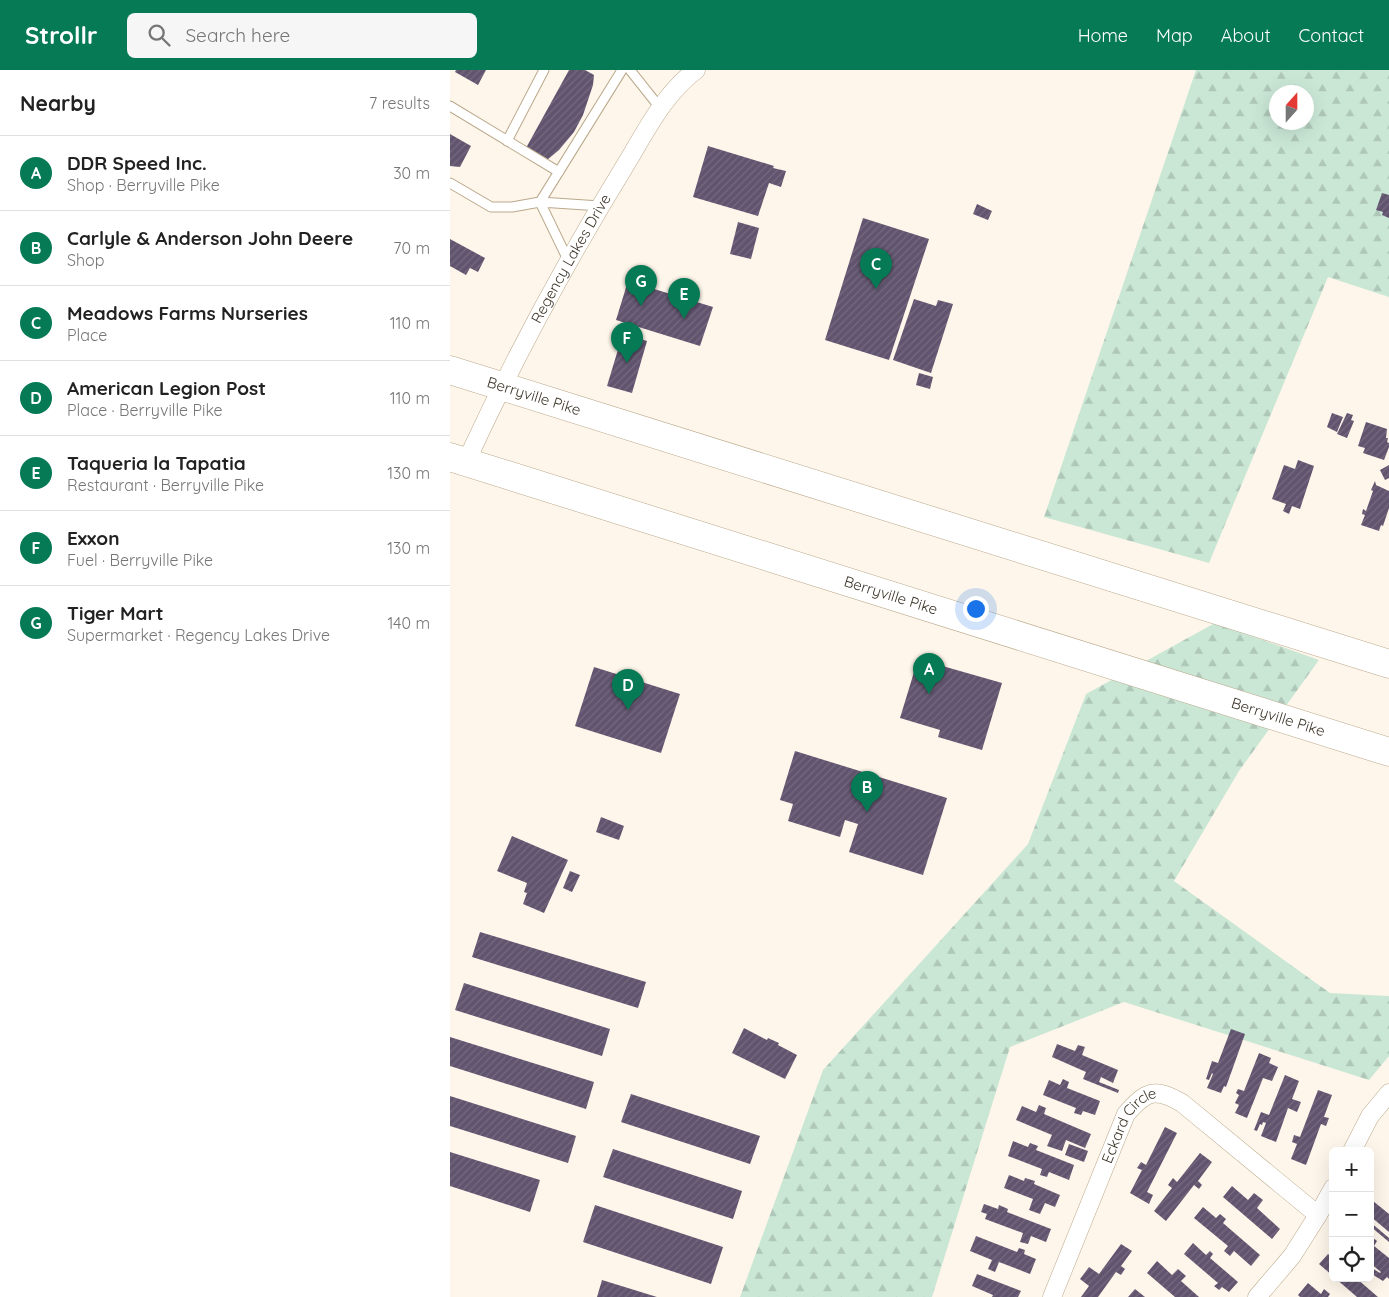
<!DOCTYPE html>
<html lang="en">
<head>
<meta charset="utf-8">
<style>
  body { margin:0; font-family:Quicksand,sans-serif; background:#f6f6f6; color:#222 }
  .controls { position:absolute; right:15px; bottom:15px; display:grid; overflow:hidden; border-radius:8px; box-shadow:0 5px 20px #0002 }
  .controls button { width:45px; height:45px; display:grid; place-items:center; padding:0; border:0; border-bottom:1px solid #e0e0e0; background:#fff; color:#222; font:25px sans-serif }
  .compass { position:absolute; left:819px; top:15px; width:45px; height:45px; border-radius:50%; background:#fff; box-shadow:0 5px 20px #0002; rotate:21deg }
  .you { position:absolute; left:525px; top:538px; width:18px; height:18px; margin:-12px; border:4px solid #fff; border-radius:50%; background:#1a73e8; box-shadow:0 0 0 8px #1a73e833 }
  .badge { display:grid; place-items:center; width:32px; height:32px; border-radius:50%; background:#067a55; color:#fff; font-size:16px; font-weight:700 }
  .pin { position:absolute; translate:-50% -41px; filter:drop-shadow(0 1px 2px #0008) }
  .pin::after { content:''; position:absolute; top:26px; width:18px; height:15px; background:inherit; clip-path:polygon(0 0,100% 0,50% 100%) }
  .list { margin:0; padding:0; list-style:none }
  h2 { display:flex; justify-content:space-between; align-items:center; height:65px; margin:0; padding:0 20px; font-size:21px }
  h2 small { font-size:16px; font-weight:400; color:#767676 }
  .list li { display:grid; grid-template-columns:32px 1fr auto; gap:15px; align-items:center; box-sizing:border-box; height:75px; padding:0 20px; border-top:1px solid #e0e0e0 }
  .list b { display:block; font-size:19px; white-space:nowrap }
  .list p { margin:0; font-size:16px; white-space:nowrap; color:#767676 }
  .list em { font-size:16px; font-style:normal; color:#767676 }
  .icon { flex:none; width:28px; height:28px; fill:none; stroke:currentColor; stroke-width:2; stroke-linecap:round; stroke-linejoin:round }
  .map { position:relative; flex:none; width:939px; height:1227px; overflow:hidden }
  header { display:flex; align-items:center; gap:30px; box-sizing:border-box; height:70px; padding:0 25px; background:#067a55; color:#fff }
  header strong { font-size:24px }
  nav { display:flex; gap:28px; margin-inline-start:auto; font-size:18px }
  .search { width:350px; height:45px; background:#f6f6f6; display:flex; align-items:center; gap:12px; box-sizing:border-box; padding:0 18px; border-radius:8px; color:#767676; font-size:19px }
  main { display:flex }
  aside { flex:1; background:#fff }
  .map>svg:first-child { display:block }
</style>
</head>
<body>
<header>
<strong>Strollr</strong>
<div class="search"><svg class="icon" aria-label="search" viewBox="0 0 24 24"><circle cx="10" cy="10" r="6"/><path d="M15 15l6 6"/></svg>Search here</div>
<nav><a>Home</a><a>Map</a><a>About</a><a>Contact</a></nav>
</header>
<main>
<aside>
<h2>Nearby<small>7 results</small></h2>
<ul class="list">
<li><span class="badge">A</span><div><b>DDR Speed Inc.</b><p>Shop · Berryville Pike</p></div><em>30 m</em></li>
<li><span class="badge">B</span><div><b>Carlyle &amp; Anderson John Deere</b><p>Shop</p></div><em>70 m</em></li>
<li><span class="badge">C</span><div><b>Meadows Farms Nurseries</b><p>Place</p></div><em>110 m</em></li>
<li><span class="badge">D</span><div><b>American Legion Post</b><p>Place · Berryville Pike</p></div><em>110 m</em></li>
<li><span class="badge">E</span><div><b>Taqueria la Tapatia</b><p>Restaurant · Berryville Pike</p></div><em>130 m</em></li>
<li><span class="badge">F</span><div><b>Exxon</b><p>Fuel · Berryville Pike</p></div><em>130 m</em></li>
<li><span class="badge">G</span><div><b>Tiger Mart</b><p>Supermarket · Regency Lakes Drive</p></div><em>140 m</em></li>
</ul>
</aside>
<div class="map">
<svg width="939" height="1227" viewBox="0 0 939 1227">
  <defs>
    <pattern id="forest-firs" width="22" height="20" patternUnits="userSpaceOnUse" patternTransform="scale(1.25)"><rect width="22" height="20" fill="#cae7d6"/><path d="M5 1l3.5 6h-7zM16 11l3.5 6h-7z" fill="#afc7b8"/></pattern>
    <pattern id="building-hatch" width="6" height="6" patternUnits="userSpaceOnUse" patternTransform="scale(1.25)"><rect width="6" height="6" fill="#61546f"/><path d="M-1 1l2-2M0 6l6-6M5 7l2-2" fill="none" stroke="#756a7f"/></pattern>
  </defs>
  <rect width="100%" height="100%" fill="#fef6ea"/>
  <path fill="url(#forest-firs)" fill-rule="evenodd" d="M 746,0 L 939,0 L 939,227 L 878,207 L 759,493 L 594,447 ZM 826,22 L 856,22 L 856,52 L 826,52 Z
    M 765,553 L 869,590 L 789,701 L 724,811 L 880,923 L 939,926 L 939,986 L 919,1010 L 674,932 L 560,977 L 482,1227 L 290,1227 L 373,1000 L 578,774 L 636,624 Z"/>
  <path fill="url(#building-hatch)" d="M 6,0 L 36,0 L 28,15 L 5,2 Z
    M 119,0 L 135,0 L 144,5 L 143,15 L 133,45 L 124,62 L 109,80 L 97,90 L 76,78 Z
    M 0,64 L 21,76 L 10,97 L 0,96 Z
    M 258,76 L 324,96 L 323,98 L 336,101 L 331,117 L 319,113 L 308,146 L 243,127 Z
    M 932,123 L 939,125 L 939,148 L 932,145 L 933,142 L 926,140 Z
    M 527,134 L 542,141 L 538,150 L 523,144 Z
    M 413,148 L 479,169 L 439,290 L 375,270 Z
    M 288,152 L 309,158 L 301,189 L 280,184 Z
    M 0,169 L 35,188 L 28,202 L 20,198 L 16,205 L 0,196 Z
    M 178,211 L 263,237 L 250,276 L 166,250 Z
    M 464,229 L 486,236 L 488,230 L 503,234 L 481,303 L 443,290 Z
    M 173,263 L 197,271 L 182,323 L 157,316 Z
    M 469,303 L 483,307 L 480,319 L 466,315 Z
    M 882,343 L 893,347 L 887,362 L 877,357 Z
    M 897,343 L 903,345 L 901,350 L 904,351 L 897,368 L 887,364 Z
    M 916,352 L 937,359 L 936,368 L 938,368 L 937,372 L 939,373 L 939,377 L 934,390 L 913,383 L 915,378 L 908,376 Z
    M 848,390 L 864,396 L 850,439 L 842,436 L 839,444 L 833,441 L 836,434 L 822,429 L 834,395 L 845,399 Z
    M 939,395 L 939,408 L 935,410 L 930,400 Z
    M 925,411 L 926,415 L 939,421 L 939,438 L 933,456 L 931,455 L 929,461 L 911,455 L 915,445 L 912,444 L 913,439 L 916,441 L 923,421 L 921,420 Z
    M 468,589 L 552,613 L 532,680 L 488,667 L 490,660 L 450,648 Z
    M 144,597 L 230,624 L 211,683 L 125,656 Z
    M 345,681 L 497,728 L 473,805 L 399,782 L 408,754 L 395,750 L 390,767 L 338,751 L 343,734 L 330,730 Z
    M 151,747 L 174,756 L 169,770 L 146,762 Z
    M 62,766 L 118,790 L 94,843 L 73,834 L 77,823 L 74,822 L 77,813 L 47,801 Z
    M 120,801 L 130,805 L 122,822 L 113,818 Z
    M 30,862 L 196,912 L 188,938 L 22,887 Z
    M 14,913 L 160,959 L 152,986 L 5,940 Z
    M 294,958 L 317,970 L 318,968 L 329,973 L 328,975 L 347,985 L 335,1009 L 282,983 Z
    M 781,959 L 795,964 L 776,1017 L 774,1016 L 771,1023 L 757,1018 L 763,1004 L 762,1003 L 759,1010 L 756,1009 L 762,991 L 768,993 Z
    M 0,967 L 144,1012 L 136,1039 L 0,996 Z
    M 607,974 L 625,981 L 628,975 L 635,977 L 632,985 L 668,1000 L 663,1013 L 651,1007 L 649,1012 L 669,1020 L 668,1023 L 633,1009 L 636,1002 L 602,987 Z
    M 809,983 L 821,988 L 819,993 L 828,997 L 822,1011 L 813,1008 L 797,1048 L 785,1043 L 789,1035 L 785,1033 L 789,1025 L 786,1023 L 788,1019 L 794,1021 Z
    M 835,1005 L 849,1011 L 842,1029 L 851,1032 L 847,1042 L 838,1038 L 826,1072 L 811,1066 L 816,1053 L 813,1052 L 812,1055 L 810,1054 L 807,1061 L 804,1060 L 811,1042 L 819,1045 Z
    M 613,1009 L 619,1012 L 617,1018 L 650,1031 L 645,1045 L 633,1041 L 631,1045 L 624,1043 L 626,1038 L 593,1025 L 599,1010 L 610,1015 Z
    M 868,1020 L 882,1025 L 874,1047 L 879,1048 L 876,1056 L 871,1054 L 856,1095 L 841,1089 L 847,1074 L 842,1072 L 844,1065 L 850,1067 Z
    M 181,1024 L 310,1066 L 300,1094 L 171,1052 Z
    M 0,1026 L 126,1066 L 118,1093 L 0,1056 Z
    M 589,1035 L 596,1038 L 594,1044 L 641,1064 L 635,1078 L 616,1070 L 612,1081 L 597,1076 L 602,1065 L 566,1050 L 572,1036 L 586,1042 Z
    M 715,1057 L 727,1063 L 697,1122 L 703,1125 L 699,1134 L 680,1123 L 692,1100 L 687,1098 L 691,1092 L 696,1095 Z
    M 563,1071 L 578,1077 L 580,1073 L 588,1076 L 586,1080 L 624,1095 L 619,1110 L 599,1102 L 597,1107 L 590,1105 L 592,1099 L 558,1086 Z
    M 619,1074 L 638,1081 L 634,1092 L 615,1085 Z
    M 163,1079 L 292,1121 L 283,1149 L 153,1107 Z
    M 0,1082 L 90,1110 L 80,1142 L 0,1116 Z
    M 750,1083 L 762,1092 L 748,1111 L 752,1115 L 749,1119 L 744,1115 L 716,1151 L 704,1141 L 722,1118 L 718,1115 L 723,1108 L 727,1112 Z
    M 559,1105 L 574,1111 L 575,1108 L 585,1111 L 584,1114 L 610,1125 L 605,1137 L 595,1133 L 590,1144 L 579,1140 L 583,1129 L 554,1118 Z
    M 782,1116 L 798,1130 L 804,1123 L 813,1130 L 807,1138 L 830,1159 L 822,1169 L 773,1127 Z
    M 923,1131 L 939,1144 L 939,1162 L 920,1146 L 920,1135 Z
    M 534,1134 L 548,1139 L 549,1135 L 558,1139 L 557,1142 L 601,1159 L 596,1172 L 581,1166 L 578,1174 L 570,1172 L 573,1163 L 535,1149 L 537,1144 L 531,1142 Z
    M 145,1135 L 273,1177 L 261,1214 L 133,1172 Z
    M 753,1137 L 766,1148 L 770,1144 L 776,1149 L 773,1153 L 810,1185 L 801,1196 L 784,1181 L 780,1186 L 774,1181 L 778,1176 L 744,1148 Z
    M 920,1152 L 939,1168 L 939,1172 L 920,1156 Z
    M 526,1166 L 567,1182 L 569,1178 L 575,1180 L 574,1184 L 586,1189 L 580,1204 L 549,1192 L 545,1202 L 538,1199 L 542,1190 L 520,1181 Z
    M 922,1167 L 927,1171 L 924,1176 L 939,1188 L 939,1209 L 937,1207 L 933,1211 L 920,1203 L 920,1197 L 930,1203 L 931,1202 L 920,1193 L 920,1168 Z
    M 743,1173 L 756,1185 L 760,1181 L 763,1184 L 760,1188 L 788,1212 L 779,1222 L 772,1217 L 769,1220 L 764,1216 L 768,1213 L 734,1184 Z
    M 671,1174 L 682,1181 L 671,1196 L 675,1199 L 671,1205 L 666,1202 L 648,1227 L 631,1227 L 639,1216 L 630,1209 L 639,1197 L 649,1204 Z
    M 878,1184 L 883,1188 L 883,1206 L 869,1194 Z
    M 707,1191 L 722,1205 L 728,1199 L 736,1206 L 731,1211 L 749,1227 L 725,1227 L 697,1203 Z
    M 527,1204 L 571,1221 L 568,1227 L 542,1227 L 543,1225 L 522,1216 Z
    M 885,1208 L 906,1208 L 928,1227 L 907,1227 Z
    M 152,1210 L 207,1227 L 147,1227 Z
    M 858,1213 L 871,1224 L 874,1219 L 880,1224 L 878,1227 L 850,1227 L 848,1225 Z
    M 685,1219 L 695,1227 L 678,1227 Z"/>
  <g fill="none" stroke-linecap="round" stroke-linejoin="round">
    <defs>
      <path id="lane" d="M 180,0 L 211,39
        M 0,36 L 109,102
        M 57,71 L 94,0
        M 0,113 L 41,137 L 62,137 L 90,132 L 150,136
        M 90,132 L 172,0
        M 90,132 L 119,192"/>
      <g id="street">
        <path id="s1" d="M 16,392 C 63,290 117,190 176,94 C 196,61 214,24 246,0"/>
        <path d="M 902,1081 L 920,1046 L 939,1023"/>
        <path id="s2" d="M 602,1227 L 676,1044 C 696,1021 705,1017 732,1033 L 868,1145"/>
        <path d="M 807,1227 L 842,1186 L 868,1145 L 883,1118"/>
      </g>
      <g id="highway">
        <path id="s3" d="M 0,300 L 939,594"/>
        <path id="s4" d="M 0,387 L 939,682"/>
      </g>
    </defs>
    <use href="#lane" stroke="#baa88b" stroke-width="11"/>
    <use href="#street" stroke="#baa88b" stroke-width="19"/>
    <use href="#highway" stroke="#baa88b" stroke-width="29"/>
    <use href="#lane" stroke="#fff" stroke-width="9"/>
    <use href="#street" stroke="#fff" stroke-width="18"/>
    <use href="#highway" stroke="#fff" stroke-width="28"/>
  </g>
  <g text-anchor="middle" stroke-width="5" stroke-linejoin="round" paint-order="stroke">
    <g font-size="15" fill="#3e372b" stroke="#fff">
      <text dy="5" stroke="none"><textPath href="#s1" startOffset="229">Regency Lakes Drive</textPath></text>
      <text dy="5" stroke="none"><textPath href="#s3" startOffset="88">Berryville Pike</textPath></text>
      <text dy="5" stroke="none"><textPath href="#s4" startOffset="462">Berryville Pike</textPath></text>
      <text dy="5" stroke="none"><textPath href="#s4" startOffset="868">Berryville Pike</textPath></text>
      <text dy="5" stroke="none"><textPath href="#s2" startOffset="190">Eckard Circle</textPath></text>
    </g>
  </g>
</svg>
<div class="controls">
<button>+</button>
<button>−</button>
<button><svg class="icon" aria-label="locate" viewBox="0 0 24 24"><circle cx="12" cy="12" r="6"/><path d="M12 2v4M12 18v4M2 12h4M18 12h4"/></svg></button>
</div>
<svg class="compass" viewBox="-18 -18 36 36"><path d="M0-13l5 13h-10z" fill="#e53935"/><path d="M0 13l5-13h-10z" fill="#767676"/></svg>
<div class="you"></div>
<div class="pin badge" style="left:479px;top:624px">A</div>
<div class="pin badge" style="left:417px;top:742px">B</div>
<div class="pin badge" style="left:426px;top:219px">C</div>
<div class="pin badge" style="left:178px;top:640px">D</div>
<div class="pin badge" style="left:234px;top:249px">E</div>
<div class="pin badge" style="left:177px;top:293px">F</div>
<div class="pin badge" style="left:191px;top:236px">G</div>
</div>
</main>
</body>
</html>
